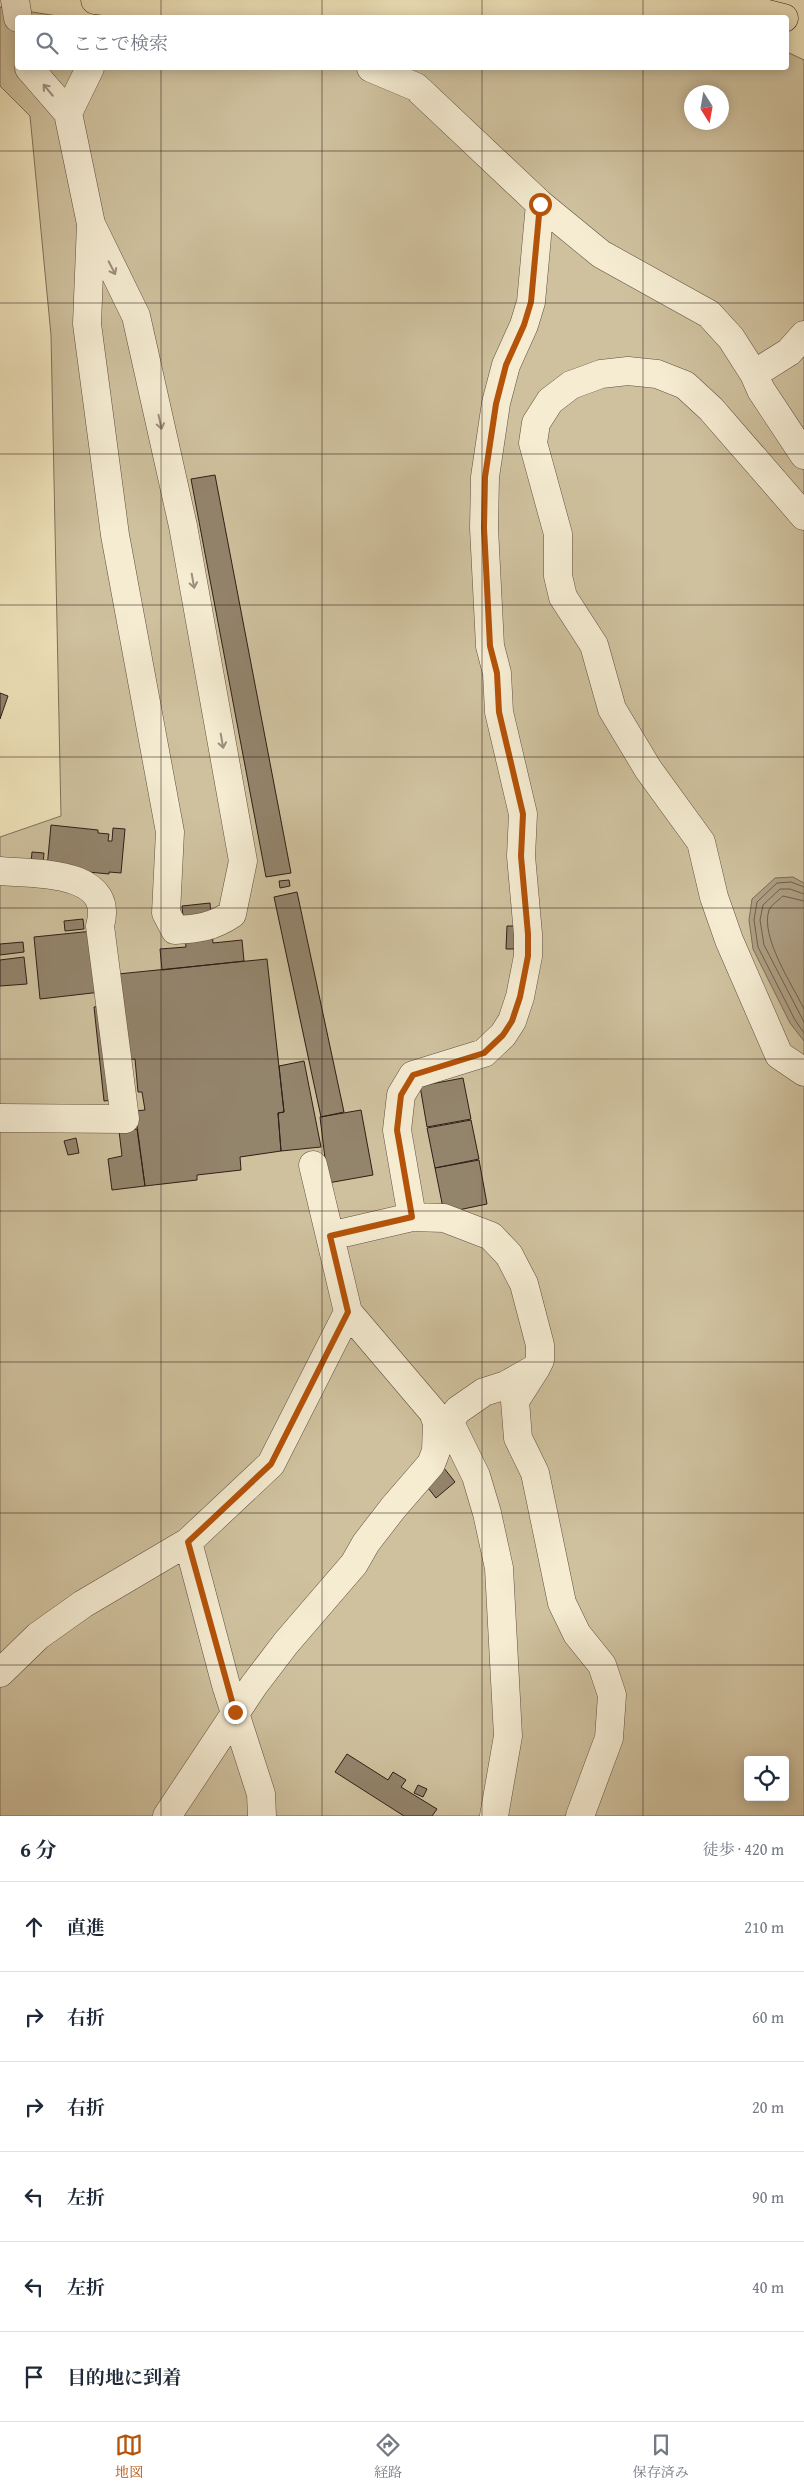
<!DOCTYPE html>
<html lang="ja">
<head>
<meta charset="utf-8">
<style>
  body { margin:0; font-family:"Gentium Book Plus","Noto Serif JP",serif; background:#f2f2f3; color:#1f2937 }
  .controls { position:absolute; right:15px; bottom:15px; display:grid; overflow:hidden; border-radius:5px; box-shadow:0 2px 12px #0003 }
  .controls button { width:45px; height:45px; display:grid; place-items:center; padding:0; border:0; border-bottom:1px solid #e0e1e3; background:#fff; color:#1f2937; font:25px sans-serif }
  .compass { position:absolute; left:684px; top:85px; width:45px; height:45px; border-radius:50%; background:#fff; box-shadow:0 2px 12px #0003; rotate:169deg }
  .stop { position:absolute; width:15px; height:15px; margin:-11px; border:4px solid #b45309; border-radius:50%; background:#fff }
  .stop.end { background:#b45309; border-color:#fff; box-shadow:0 1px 5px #0008 }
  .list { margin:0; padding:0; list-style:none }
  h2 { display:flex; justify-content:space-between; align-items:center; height:65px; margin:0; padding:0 20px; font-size:21px }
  h2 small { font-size:16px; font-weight:400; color:#747a83 }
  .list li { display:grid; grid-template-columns:32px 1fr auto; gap:15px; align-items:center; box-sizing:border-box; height:90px; padding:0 20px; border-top:1px solid #e0e1e3 }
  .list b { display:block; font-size:19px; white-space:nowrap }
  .list em { font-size:16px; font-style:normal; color:#747a83 }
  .icon { flex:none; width:28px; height:28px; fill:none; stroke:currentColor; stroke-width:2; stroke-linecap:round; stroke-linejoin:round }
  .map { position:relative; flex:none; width:804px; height:1816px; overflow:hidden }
  .search { position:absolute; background:#fff; box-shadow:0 2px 12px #0003; left:15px; right:15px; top:15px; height:55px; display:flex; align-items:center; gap:12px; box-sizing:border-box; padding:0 18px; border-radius:5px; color:#747a83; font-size:19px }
  .sheet { height:605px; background:#fff }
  nav { display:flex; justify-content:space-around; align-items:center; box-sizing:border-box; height:70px; border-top:1px solid #e0e1e3; background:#fff; font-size:14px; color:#747a83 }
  nav a { display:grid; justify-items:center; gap:2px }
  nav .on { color:#b45309 }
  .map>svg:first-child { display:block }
</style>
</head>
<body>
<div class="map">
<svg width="804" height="1816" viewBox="0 0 804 1816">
  <rect width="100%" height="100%" fill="#efe2ba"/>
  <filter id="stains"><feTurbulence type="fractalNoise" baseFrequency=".004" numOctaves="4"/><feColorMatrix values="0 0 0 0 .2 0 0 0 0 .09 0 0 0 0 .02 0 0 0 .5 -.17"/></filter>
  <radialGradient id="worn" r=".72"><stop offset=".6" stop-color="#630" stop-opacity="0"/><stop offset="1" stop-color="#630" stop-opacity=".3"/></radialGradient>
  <path fill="#cfc19e" stroke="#80705a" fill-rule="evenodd" d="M 0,7 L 64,17 L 18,18 L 18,68 L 786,68 L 787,52 L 804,60 L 804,1816 L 0,1816 L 0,837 L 61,816 L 51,335 L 30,116 L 0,86 ZM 692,92 L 722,92 L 722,122 L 692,122 ZM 748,1760 L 785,1760 L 785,1797 L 748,1797 Z"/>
  <path fill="#ae9f83" stroke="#7c6b58" d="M 793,877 L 804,883 L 804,1041 L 790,1023 L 753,949 L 749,920 L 752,899 L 775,878 Z"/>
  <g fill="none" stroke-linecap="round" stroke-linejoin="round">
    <path stroke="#6f5e4d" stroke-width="1" d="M 804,887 L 791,882 L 777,883 L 757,902 L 754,920 L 758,947 L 795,1020 L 804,1033
      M 804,894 L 790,889 L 780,889 L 763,905 L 760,920 L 764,945 L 804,1022
      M 804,901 L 783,896 C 779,900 771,905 769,910 C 760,937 792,984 804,1009"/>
  </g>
  <path fill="#93846c" stroke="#301e17" d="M 215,475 L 291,873 L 266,877 L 191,479 Z
    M 0,693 L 8,696 L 0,719 Z
    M 51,825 L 98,830 L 98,833 L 109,834 L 108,841 L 112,841 L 113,828 L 125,829 L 121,873 L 109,872 L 109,874 L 47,868 Z
    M 32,852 L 44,853 L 43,864 L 31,863 Z
    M 289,880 L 290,886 L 280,888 L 279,881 Z
    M 297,892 L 344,1112 L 321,1117 L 274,897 Z
    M 210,903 L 213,943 L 242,940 L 244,961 L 162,970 L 160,949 L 186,947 L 182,906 Z
    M 83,919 L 84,929 L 65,931 L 64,921 Z
    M 507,926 L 519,926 L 518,949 L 506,949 Z
    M 93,931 L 101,992 L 40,999 L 34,937 Z
    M 23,942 L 24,952 L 0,955 L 0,944 Z
    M 24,957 L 27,984 L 0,986 L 0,960 Z
    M 267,959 L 284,1112 L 278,1113 L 281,1151 L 240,1157 L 241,1170 L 197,1175 L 197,1180 L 145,1186 L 135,1111 L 145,1110 L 142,1092 L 138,1092 L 135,1059 L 127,1060 L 118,974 Z
    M 102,1006 L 113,1100 L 104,1101 L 94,1007 Z
    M 304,1061 L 321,1147 L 281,1151 L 278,1113 L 284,1112 L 279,1066 Z
    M 463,1078 L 471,1119 L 427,1127 L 420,1086 Z
    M 361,1110 L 373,1175 L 328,1183 L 320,1117 Z
    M 471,1120 L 479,1159 L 435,1168 L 427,1128 Z
    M 137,1129 L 145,1186 L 112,1190 L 108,1159 L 122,1156 L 119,1131 Z
    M 76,1138 L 79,1153 L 68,1155 L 64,1141 Z
    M 479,1160 L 487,1204 L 444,1213 L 435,1168 Z
    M 440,1463 L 455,1482 L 436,1498 L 421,1479 Z
    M 347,1754 L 388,1780 L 393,1772 L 406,1780 L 401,1787 L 437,1809 L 432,1816 L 404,1816 L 335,1772 Z
    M 418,1785 L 427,1789 L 423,1797 L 414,1793 Z"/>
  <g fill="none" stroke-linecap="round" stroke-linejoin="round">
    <defs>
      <path id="minor" d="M 15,0 L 18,18
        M 29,68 L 68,113 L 91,224 L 87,324 L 115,535 L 170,832 L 166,913 L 175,930 C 197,929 213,927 232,914 L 243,861 L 183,526 L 136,316 L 91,224
        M 371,68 L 416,87 L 540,204 L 601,254 L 709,314 L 731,338 L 754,374 L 761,390 L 804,455
        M 68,113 L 90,68
        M 754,374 L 789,352 L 804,335
        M 804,516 L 711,409 L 685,385 L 657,374 L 628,371 L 601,374 L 571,385 L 550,401 L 536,423 L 533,443 L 558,534 L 558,576 L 563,597 L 594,645 L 612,709 L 648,769 L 701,842 L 714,897 L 729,940 L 779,1055 L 804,1072
        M 0,871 C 35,874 116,870 100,926 L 125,1119 L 0,1118
        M 313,1165 L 348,1312 L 433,1412 L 437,1423 L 448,1423 L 454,1431 L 476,1476 L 487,1513 L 499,1568 L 508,1736 L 494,1816
        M 412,1217 L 444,1218 L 491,1236 L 509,1255 L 524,1284 L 540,1345 L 540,1360 L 536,1368 L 506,1385 L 484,1392 L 458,1410 L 448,1423
        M 330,1236 L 412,1217 L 397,1130 L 401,1095 L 413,1075 L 484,1053 L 503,1035 L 512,1021 L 520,997 L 528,956 L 528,934 L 521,856 L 523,814 L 499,712 L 497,673 L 490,646 L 484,528 L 485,477 L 496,403 L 506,365 L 524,325 L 531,302 L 540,204
        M 536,1368 L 515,1401 L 518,1438 L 535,1473 L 562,1603 L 577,1634 L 602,1665 L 612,1695 L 609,1738 L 580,1816
        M 188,1542 L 226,1685 L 261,1794 L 262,1816
        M 0,1673 L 38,1636 L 83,1604 L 188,1542 L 271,1464 L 348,1312
        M 167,1816 L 254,1685 L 286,1643 L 354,1564 L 366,1543 L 393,1508 L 431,1464 L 436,1451 L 437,1423"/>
      <path id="major" d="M 95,0 L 120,3 L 723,3 L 784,18"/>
    </defs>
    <use href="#minor" stroke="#604f40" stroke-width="29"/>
    <use href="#major" stroke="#301e17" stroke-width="29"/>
    <use href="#minor" stroke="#f5ecd2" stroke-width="28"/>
    <use href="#major" stroke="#efe2ba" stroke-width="28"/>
  </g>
  <defs><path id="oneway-shaft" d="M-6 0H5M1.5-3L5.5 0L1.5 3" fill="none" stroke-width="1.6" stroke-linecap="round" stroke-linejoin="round" transform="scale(1.25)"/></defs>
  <g stroke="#9c8f7e">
    <use href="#oneway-shaft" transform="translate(48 90) rotate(-130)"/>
    <use href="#oneway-shaft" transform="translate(112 268) rotate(63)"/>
    <use href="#oneway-shaft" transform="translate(160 422) rotate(78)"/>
    <use href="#oneway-shaft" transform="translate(193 581) rotate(80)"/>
    <use href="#oneway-shaft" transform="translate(222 741) rotate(80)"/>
  </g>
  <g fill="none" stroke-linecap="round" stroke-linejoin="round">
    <path stroke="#b45309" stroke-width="6" d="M 235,1712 L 188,1542 L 271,1464 L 348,1312 L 330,1236 L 412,1217 L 397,1130 L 401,1095 L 413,1075 L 484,1053 L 503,1035 L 512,1021 L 520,997 L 528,956 L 528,934 L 521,856 L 523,814 L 499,712 L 497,673 L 490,646 L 484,528 L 485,477 L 496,404 L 506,365 L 524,325 L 531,302 L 540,204"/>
  </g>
  <path fill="none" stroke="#301e17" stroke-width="1" stroke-opacity="0.55" d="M 161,0 L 161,18M 322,0 L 322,18M 482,0 L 482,18M 643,0 L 643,18M 161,68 L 161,1816M 322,68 L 322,1816M 482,68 L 482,1816M 643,68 L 643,1816M 0,151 L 804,151M 0,303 L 804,303M 0,454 L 804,454M 0,605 L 804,605M 0,757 L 804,757M 0,908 L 804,908M 0,1059 L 804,1059M 0,1211 L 804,1211M 0,1362 L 804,1362M 0,1513 L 804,1513M 0,1665 L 804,1665"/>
  <rect width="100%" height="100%" filter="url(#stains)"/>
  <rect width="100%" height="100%" fill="url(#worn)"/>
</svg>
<div class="controls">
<button><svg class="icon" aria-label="locate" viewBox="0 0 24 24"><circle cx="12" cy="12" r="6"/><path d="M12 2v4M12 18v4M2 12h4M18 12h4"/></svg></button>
</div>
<svg class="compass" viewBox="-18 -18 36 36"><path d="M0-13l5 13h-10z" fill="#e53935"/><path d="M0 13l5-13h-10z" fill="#747a83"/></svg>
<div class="stop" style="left:540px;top:204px"></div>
<div class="stop end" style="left:235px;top:1712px"></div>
<div class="search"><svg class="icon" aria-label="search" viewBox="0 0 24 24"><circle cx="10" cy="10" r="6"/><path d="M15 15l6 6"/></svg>ここで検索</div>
</div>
<section class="sheet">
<h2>6 分<small>徒歩 · 420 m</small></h2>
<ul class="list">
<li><svg class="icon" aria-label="ahead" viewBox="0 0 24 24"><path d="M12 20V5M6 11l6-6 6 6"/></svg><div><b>直進</b></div><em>210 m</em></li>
<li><svg class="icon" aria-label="right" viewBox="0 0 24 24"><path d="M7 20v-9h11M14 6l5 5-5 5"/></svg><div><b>右折</b></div><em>60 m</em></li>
<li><svg class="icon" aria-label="right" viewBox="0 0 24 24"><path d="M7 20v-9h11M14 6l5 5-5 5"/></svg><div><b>右折</b></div><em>20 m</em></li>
<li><svg class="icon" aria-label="left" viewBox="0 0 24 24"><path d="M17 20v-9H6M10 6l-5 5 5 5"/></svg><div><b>左折</b></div><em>90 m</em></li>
<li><svg class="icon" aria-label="left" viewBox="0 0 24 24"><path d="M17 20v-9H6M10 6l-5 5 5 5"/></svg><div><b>左折</b></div><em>40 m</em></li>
<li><svg class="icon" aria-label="arrive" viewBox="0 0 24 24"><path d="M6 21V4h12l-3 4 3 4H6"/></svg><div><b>目的地に到着</b></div></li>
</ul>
</section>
<nav>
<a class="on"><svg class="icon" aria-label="map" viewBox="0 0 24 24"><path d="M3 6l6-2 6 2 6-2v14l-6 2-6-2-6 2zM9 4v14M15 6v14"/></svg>地図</a>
<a><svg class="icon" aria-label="directions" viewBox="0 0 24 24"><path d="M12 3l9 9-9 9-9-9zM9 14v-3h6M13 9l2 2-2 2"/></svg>経路</a>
<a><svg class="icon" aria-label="saved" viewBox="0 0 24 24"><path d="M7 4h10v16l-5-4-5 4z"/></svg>保存済み</a>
</nav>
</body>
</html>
